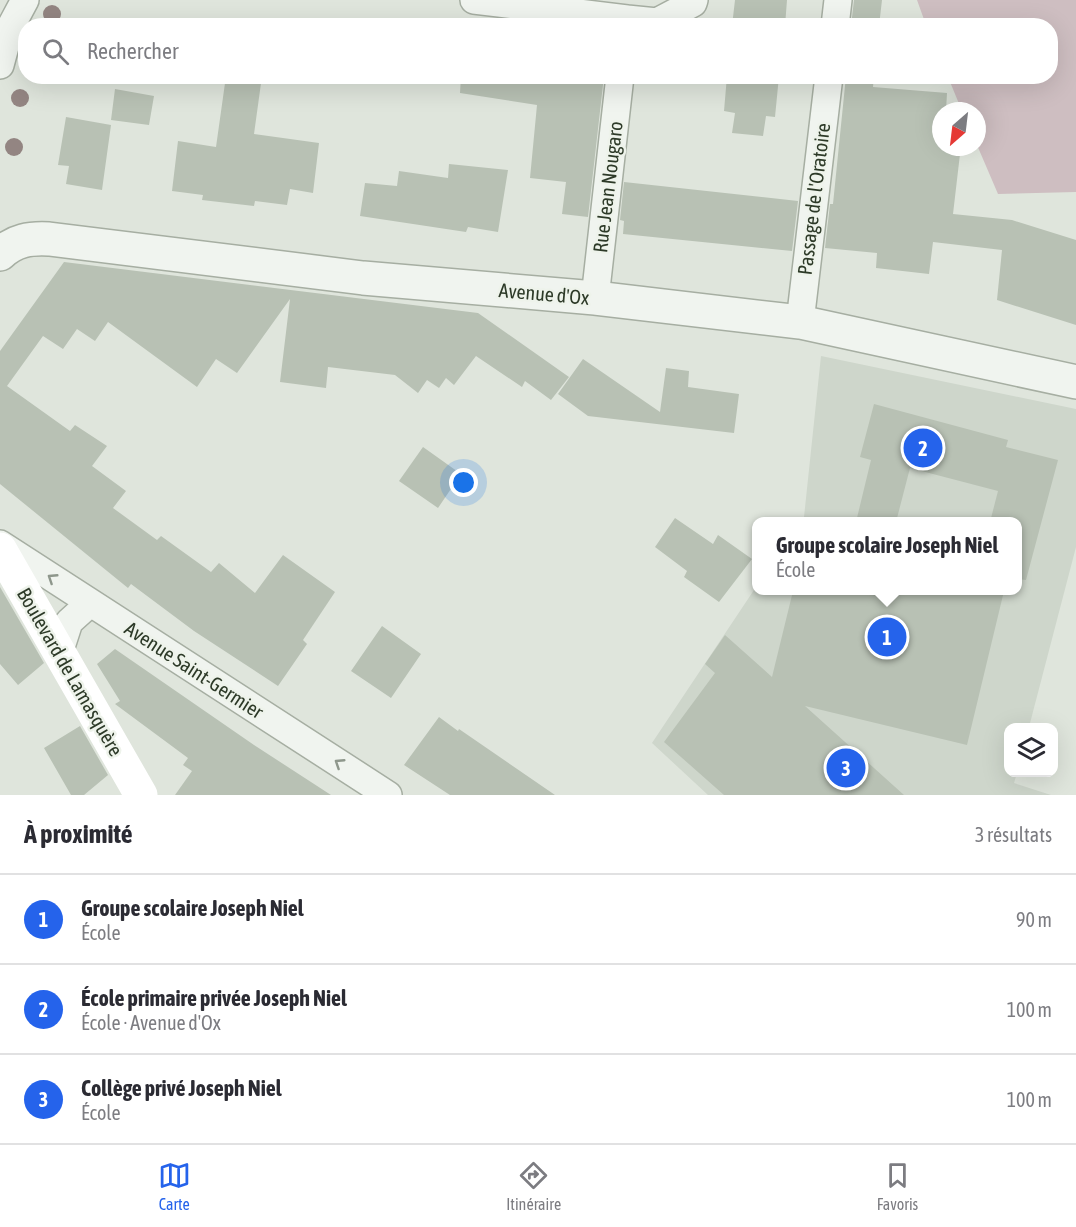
<!DOCTYPE html>
<html lang="fr">
<head>
<meta charset="utf-8">
<style>
  body { margin:0; font-family:"Asap Condensed",sans-serif; background:#f7f7f7; color:#2b2b33 }
  .controls { position:absolute; right:18px; bottom:18px; display:grid; overflow:hidden; border-radius:12px; box-shadow:0 6px 24px #0002 }
  .controls button { width:54px; height:54px; display:grid; place-items:center; padding:0; border:0; border-bottom:2px solid #e1e1e2; background:#fff; color:#2b2b33; font:30px sans-serif }
  .compass { position:absolute; left:932px; top:102px; width:54px; height:54px; border-radius:50%; background:#fff; box-shadow:0 6px 24px #0002; rotate:208deg }
  .you { position:absolute; left:464px; top:483px; width:21px; height:21px; margin:-15px; border:4px solid #fff; border-radius:50%; background:#1a73e8; box-shadow:0 0 0 9px #1a73e833 }
  .badge { display:grid; place-items:center; width:39px; height:39px; border-radius:50%; background:#2563eb; color:#fff; font-size:20px; font-weight:700 }
  .pin { position:absolute; translate:-50% -50%; border:3px solid #fff; box-shadow:0 2px 6px #0006 }
  .popup { position:absolute; left:752px; top:517px; width:270px; height:78px; box-sizing:border-box; display:grid; place-content:center; border-radius:12px; background:#fff; filter:drop-shadow(0 2px 4px #0005); font-size:20px; white-space:nowrap; color:#7c7c81 }
  .popup b { font-size:22px; color:#2b2b33 }
  .popup::after { content:''; position:absolute; left:50%; top:100%; margin-left:-12px; border:12px solid transparent; border-top-color:#fff }
  .list { margin:0; padding:0; list-style:none }
  h2 { display:flex; justify-content:space-between; align-items:center; height:78px; margin:0; padding:0 24px; font-size:26px }
  h2 small { font-size:20px; font-weight:400; color:#7c7c81 }
  .list li { display:grid; grid-template-columns:39px 1fr auto; gap:18px; align-items:center; box-sizing:border-box; height:90px; padding:0 24px; border-top:2px solid #e1e1e2 }
  .list b { display:block; font-size:22px; white-space:nowrap }
  .list p { margin:0; font-size:20px; white-space:nowrap; color:#7c7c81 }
  .list em { font-size:20px; font-style:normal; color:#7c7c81 }
  .icon { flex:none; width:33px; height:33px; fill:none; stroke:currentColor; stroke-width:2; stroke-linecap:round; stroke-linejoin:round }
  .map { position:relative; flex:none; width:1076px; height:795px; overflow:hidden }
  .search { position:absolute; background:#fff; box-shadow:0 6px 24px #0002; left:18px; right:18px; top:18px; height:66px; display:flex; align-items:center; gap:15px; box-sizing:border-box; padding:0 21px; border-radius:24px; color:#7c7c81; font-size:22px }
  .sheet { height:348px; background:#fff }
  nav { display:flex; justify-content:space-around; align-items:center; box-sizing:border-box; height:84px; border-top:2px solid #e1e1e2; background:#fff; font-size:16px; color:#7c7c81 }
  nav a { display:grid; justify-items:center; gap:3px }
  nav .on { color:#2563eb }
  .map>svg:first-child { display:block }
</style>
</head>
<body>
<div class="map">
<svg width="1076" height="795" viewBox="0 0 1076 795">
  <rect width="100%" height="100%" fill="#dfe5dc"/>
  <path fill="#ced6cb" d="M 821,356 L 1076,409 L 1076,547 L 1029,727 L 1008,728 L 1008,772 L 1017,773 L 1014,783 L 1051,795 L 708,795 L 652,743 L 756,587 L 756,590 L 1018,590 L 1018,522 L 800,521 L 804,517 Z"/>
  <path fill="#cebec1" d="M 917,0 L 1076,0 L 1076,192 L 998,194 L 977,145 L 977,111 L 962,111 L 948,77 L 1050,76 L 1050,26 L 926,25 Z"/>
  <path fill="#b8c1b4" d="M 735,0 L 787,0 L 785,26 L 732,26 Z
    M 882,0 L 879,26 L 851,26 L 854,0 Z
    M 226,76 L 262,76 L 254,134 L 319,143 L 313,193 L 290,189 L 287,205 L 255,201 L 254,206 L 202,200 L 203,195 L 172,191 L 178,141 L 216,147 Z
    M 461,76 L 604,76 L 588,217 L 562,214 L 566,182 L 530,178 L 537,105 L 460,93 Z
    M 727,76 L 779,76 L 775,117 L 766,116 L 763,136 L 732,133 L 735,113 L 724,111 Z
    M 846,76 L 874,76 L 873,87 L 947,93 L 946,111 L 941,111 L 941,147 L 954,147 L 953,152 L 960,154 L 953,214 L 1012,220 L 1076,240 L 1076,325 L 997,300 L 1002,250 L 933,242 L 929,274 L 876,268 L 877,253 L 825,248 L 830,204 L 833,204 Z
    M 115,89 L 154,96 L 149,125 L 111,120 Z
    M 66,117 L 111,125 L 102,190 L 66,184 L 69,166 L 58,165 Z
    M 449,164 L 508,170 L 498,232 L 468,227 L 466,232 L 360,216 L 365,183 L 397,186 L 399,171 L 448,178 Z
    M 624,182 L 798,201 L 792,251 L 623,234 L 624,221 L 620,220 Z
    M 64,262 L 478,313 L 569,377 L 551,400 L 525,381 L 522,387 L 476,356 L 454,385 L 446,378 L 439,388 L 427,380 L 418,393 L 395,375 L 328,367 L 326,388 L 280,382 L 290,299 L 237,373 L 216,359 L 197,387 L 108,322 L 95,341 L 77,329 L 63,349 L 43,336 L 7,386 L 70,431 L 75,425 L 107,446 L 92,466 L 126,491 L 113,508 L 157,540 L 161,536 L 211,572 L 219,563 L 255,593 L 283,555 L 335,592 L 303,640 L 307,644 L 278,686 L 194,631 L 131,584 L 128,588 L 0,484 L 0,351 Z
    M 583,359 L 660,412 L 666,368 L 689,371 L 688,387 L 739,394 L 734,433 L 588,416 L 558,394 Z
    M 874,404 L 1008,440 L 1006,447 L 1058,460 L 1026,580 L 1017,579 L 1017,522 L 990,522 L 998,491 L 910,468 L 896,522 L 856,522 L 871,460 L 860,457 Z
    M 423,447 L 461,474 L 438,508 L 399,481 Z
    M 675,518 L 713,544 L 718,535 L 752,559 L 719,602 L 684,577 L 687,571 L 655,547 Z
    M 0,587 L 44,663 L 18,685 L 0,664 Z
    M 793,591 L 1004,591 L 967,745 L 805,706 L 904,795 L 724,795 L 664,742 L 715,673 L 705,664 L 725,635 L 772,677 Z
    M 382,626 L 421,654 L 391,698 L 351,671 Z
    M 115,649 L 254,745 L 331,795 L 175,795 L 192,771 L 183,765 L 188,758 L 115,704 L 120,701 L 97,664 Z
    M 439,717 L 458,731 L 459,729 L 555,795 L 450,795 L 404,765 Z
    M 80,726 L 108,775 L 84,795 L 71,795 L 44,748 Z"/>
  <g fill="none" stroke-linecap="round" stroke-linejoin="round">
    <defs>
      <path id="minor" d="M 474,0 L 627,19
        M 626,26 L 627,19 L 657,22 L 693,3 L 694,0
        M 835,26 L 838,0
        M 0,65 L 10,28 L 25,0
        M 595,298 L 620,76
        M 800,322 L 829,76
        M 0,544 L 388,795
        M 59,653 L 69,622 L 90,603"/>
      <path id="tertiary" d="M 0,254 C 15,240 30,238 49,239 L 363,278 L 595,298 L 800,322 L 1076,382"/>
    </defs>
    <use href="#minor" stroke="#a6aea2" stroke-width="30"/>
    <use href="#tertiary" stroke="#a6aea2" stroke-width="36"/>
    <use href="#minor" stroke="#f0f4ef" stroke-width="27"/>
    <use href="#tertiary" stroke="#f0f4ef" stroke-width="33"/>
    <path stroke="#fff" stroke-width="33" d="M 0,549 L 141,795"/>
  </g>
  <g fill="#938582">
    <circle cx="52" cy="14" r="9"/>
    <circle cx="20" cy="98" r="9"/>
    <circle cx="14" cy="147" r="9"/>
  </g>
  <defs><path id="oneway-chevron" d="M-2-3.5L2.5 0L-2 3.5" fill="none" stroke-width="1.6" stroke-linecap="round" stroke-linejoin="round" transform="scale(1.5)"/></defs>
  <g stroke="#8e978c">
    <use href="#oneway-chevron" transform="translate(52 578) rotate(-147)"/>
    <use href="#oneway-chevron" transform="translate(339 763) rotate(-147)"/>
  </g>
  <g text-anchor="middle" stroke-width="5" stroke-linejoin="round" paint-order="stroke">
    <g font-size="20" fill="#2d3a28" stroke="#eef3eb">
      <text transform="translate(608 187) rotate(-83)" y="7">Rue Jean Nougaro</text>
      <text transform="translate(814 199) rotate(-83)" y="7">Passage de l'Oratoire</text>
      <text transform="translate(544 294) rotate(5)" y="7">Avenue d'Ox</text>
      <text transform="translate(194 670) rotate(33)" y="7">Avenue Saint-Germier</text>
      <text transform="translate(70 672) rotate(60)" y="7">Boulevard de Lamasquère</text>
    </g>
  </g>
</svg>
<div class="controls">
<button><svg class="icon" aria-label="layers" viewBox="0 0 24 24"><path d="M12 4l9 5-9 5-9-5zM3 14l9 5 9-5"/></svg></button>
</div>
<svg class="compass" viewBox="-18 -18 36 36"><path d="M0-13l5 13h-10z" fill="#e53935"/><path d="M0 13l5-13h-10z" fill="#7c7c81"/></svg>
<div class="you"></div>
<div class="pin badge" style="left:887px;top:637px">1</div>
<div class="popup"><b>Groupe scolaire Joseph Niel</b>École</div>
<div class="pin badge" style="left:923px;top:448px">2</div>
<div class="pin badge" style="left:846px;top:768px">3</div>
<div class="search"><svg class="icon" aria-label="search" viewBox="0 0 24 24"><circle cx="10" cy="10" r="6"/><path d="M15 15l6 6"/></svg>Rechercher</div>
</div>
<section class="sheet">
<h2>À proximité<small>3 résultats</small></h2>
<ul class="list">
<li><span class="badge">1</span><div><b>Groupe scolaire Joseph Niel</b><p>École</p></div><em>90 m</em></li>
<li><span class="badge">2</span><div><b>École primaire privée Joseph Niel</b><p>École · Avenue d'Ox</p></div><em>100 m</em></li>
<li><span class="badge">3</span><div><b>Collège privé Joseph Niel</b><p>École</p></div><em>100 m</em></li>
</ul>
</section>
<nav>
<a class="on"><svg class="icon" aria-label="map" viewBox="0 0 24 24"><path d="M3 6l6-2 6 2 6-2v14l-6 2-6-2-6 2zM9 4v14M15 6v14"/></svg>Carte</a>
<a><svg class="icon" aria-label="directions" viewBox="0 0 24 24"><path d="M12 3l9 9-9 9-9-9zM9 14v-3h6M13 9l2 2-2 2"/></svg>Itinéraire</a>
<a><svg class="icon" aria-label="saved" viewBox="0 0 24 24"><path d="M7 4h10v16l-5-4-5 4z"/></svg>Favoris</a>
</nav>
</body>
</html>
